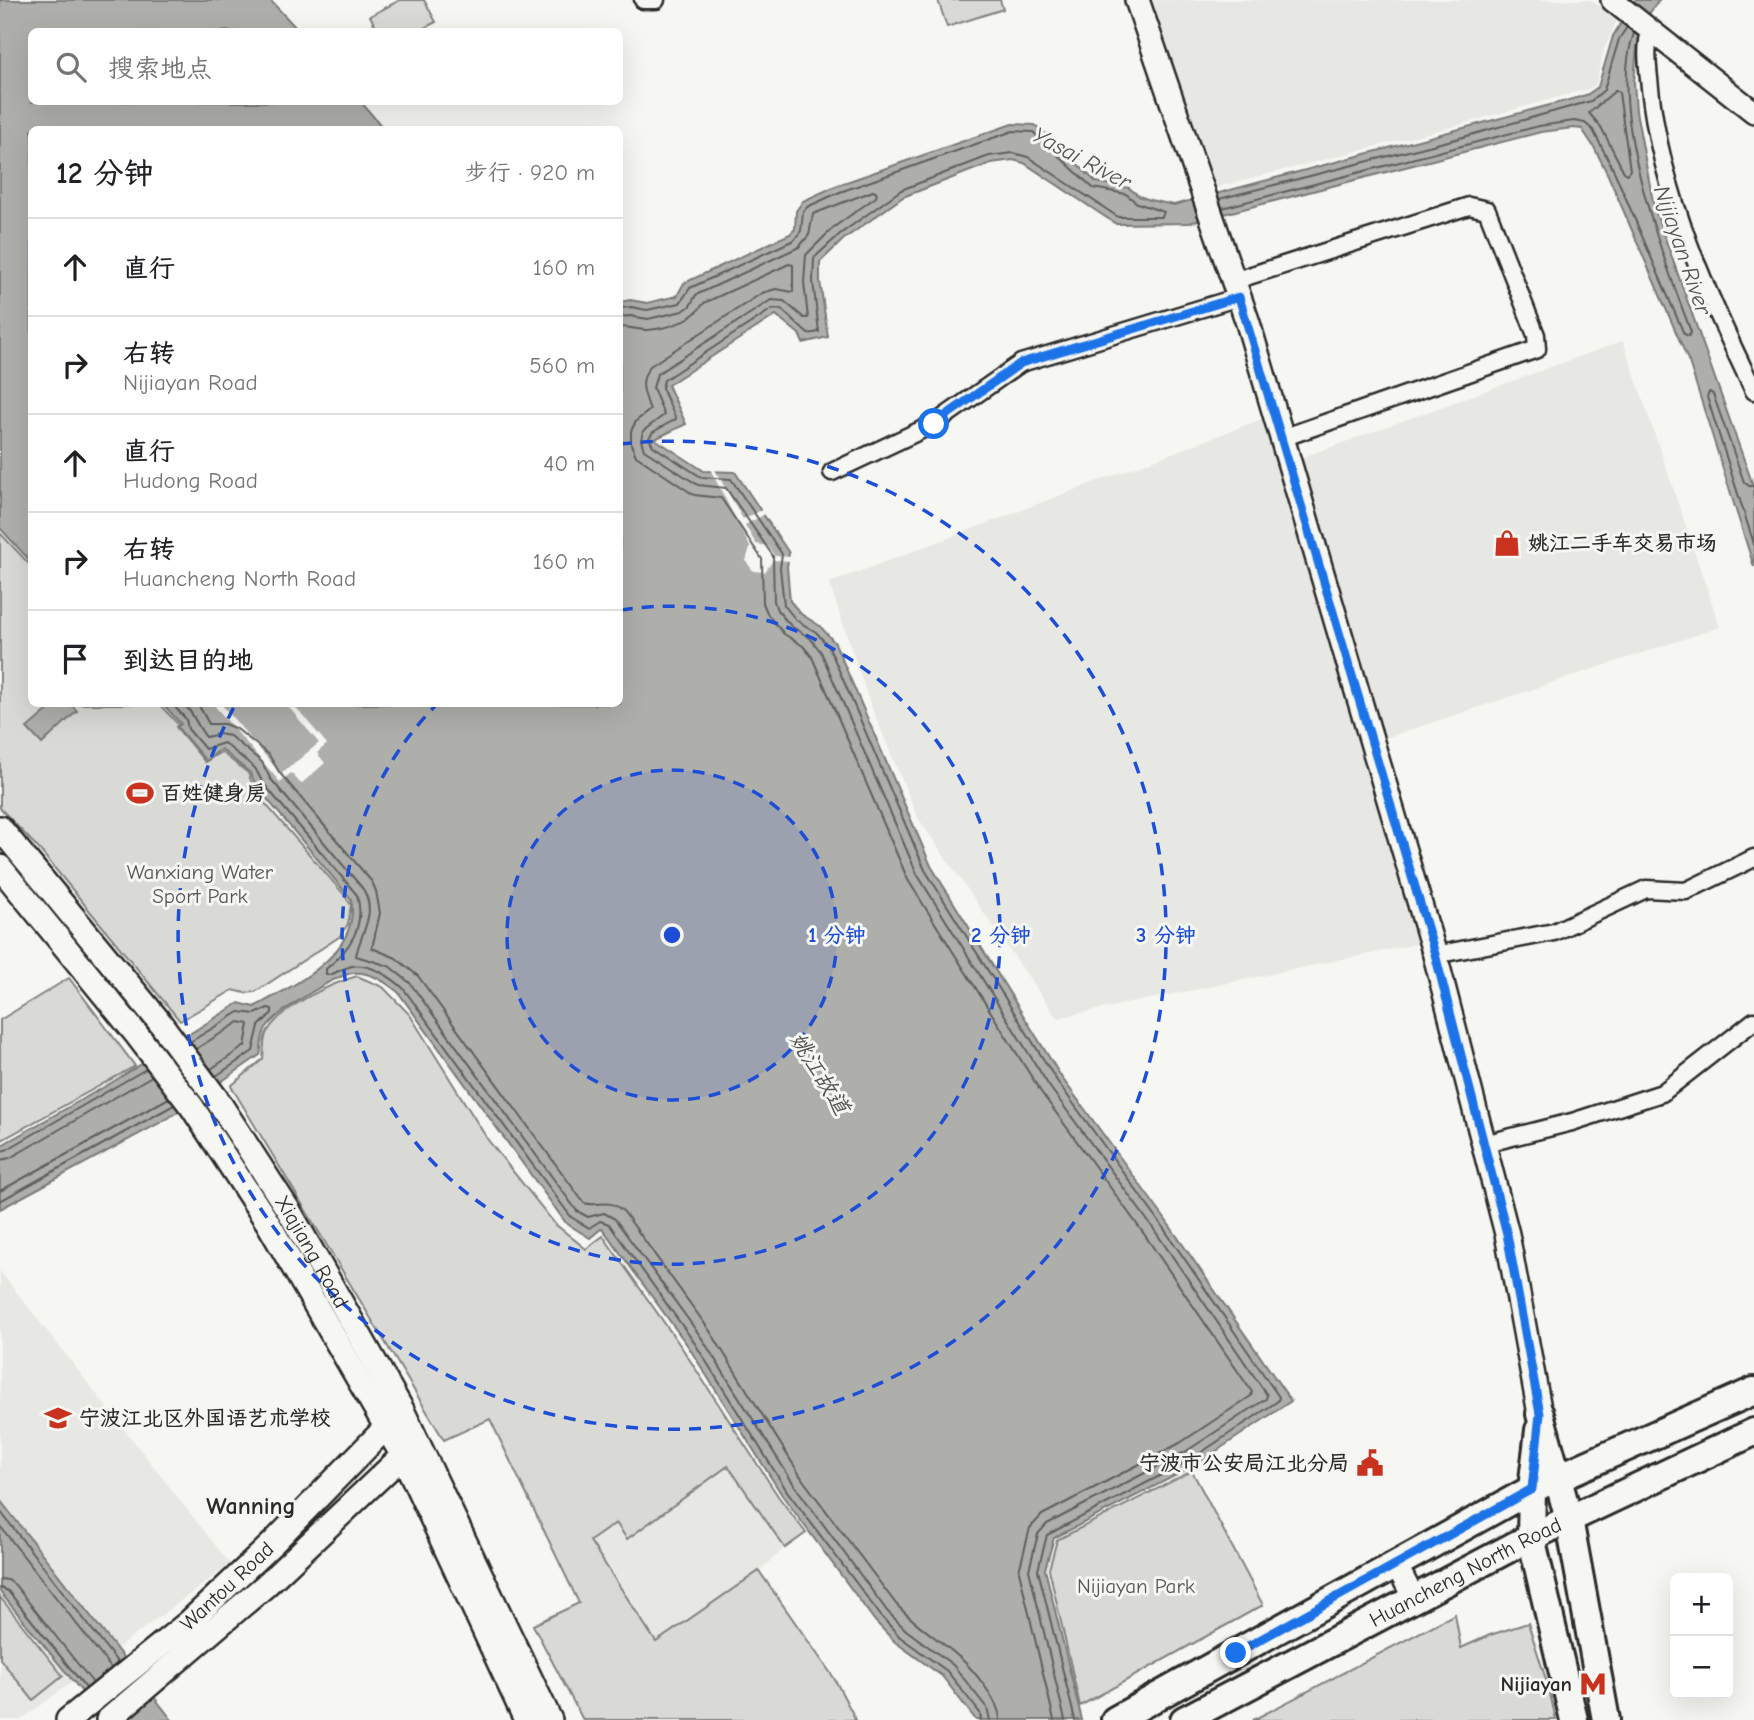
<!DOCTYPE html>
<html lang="zh">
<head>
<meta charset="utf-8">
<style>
  body { margin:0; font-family:"Comic Neue","LXGW WenKai TC",sans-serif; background:#f6f6f6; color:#202124 }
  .controls { position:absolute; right:21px; bottom:21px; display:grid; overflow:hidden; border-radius:10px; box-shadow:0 7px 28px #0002 }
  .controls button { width:63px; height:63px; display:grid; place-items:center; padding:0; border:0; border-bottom:2px solid #e0e0e0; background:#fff; color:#202124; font:35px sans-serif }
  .stop { position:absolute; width:21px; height:21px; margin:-16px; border:5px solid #1a73e8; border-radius:50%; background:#fff }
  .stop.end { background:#1a73e8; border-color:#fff; box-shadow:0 2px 7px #0008 }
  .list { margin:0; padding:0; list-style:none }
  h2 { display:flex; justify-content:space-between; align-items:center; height:91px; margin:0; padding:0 28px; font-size:30px }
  h2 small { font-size:23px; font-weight:400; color:#757577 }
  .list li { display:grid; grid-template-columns:46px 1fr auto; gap:21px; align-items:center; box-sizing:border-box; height:98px; padding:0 28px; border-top:2px solid #e0e0e0 }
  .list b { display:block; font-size:26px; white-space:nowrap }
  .list p { margin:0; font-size:23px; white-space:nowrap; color:#757577 }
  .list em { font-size:23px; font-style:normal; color:#757577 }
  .icon { flex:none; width:38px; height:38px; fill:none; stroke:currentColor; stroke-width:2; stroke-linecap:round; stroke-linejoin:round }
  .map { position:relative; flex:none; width:1754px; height:1720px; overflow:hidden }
  .search { position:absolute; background:#fff; box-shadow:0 7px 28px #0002; left:28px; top:28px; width:595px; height:77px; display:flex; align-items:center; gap:18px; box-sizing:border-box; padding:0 24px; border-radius:10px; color:#757577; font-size:26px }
  .panel { position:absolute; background:#fff; box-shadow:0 7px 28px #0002; left:28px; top:126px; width:595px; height:581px; border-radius:10px }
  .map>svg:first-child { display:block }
</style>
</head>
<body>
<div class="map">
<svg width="1754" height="1720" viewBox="0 0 1754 1720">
  <rect width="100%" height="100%" fill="#f6f6f2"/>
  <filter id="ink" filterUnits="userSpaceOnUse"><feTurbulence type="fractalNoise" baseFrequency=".0143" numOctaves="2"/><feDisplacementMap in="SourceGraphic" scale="14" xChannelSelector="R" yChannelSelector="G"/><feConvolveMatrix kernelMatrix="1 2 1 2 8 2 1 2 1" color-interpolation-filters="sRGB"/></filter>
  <g filter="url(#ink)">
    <path fill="#e7e7e3" d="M 1149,0 L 1591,0 L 1617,20 L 1604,50 L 1596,85 L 1591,88 L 1451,127 L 1214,188 Z
      M 1623,341 L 1720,627 L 1380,740 L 1298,459 Z
      M 1262,419 L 1417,944 L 1057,1018 L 918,818 L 871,706 L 829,583 Z
      M 0,1271 L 230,1564 L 21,1720 L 0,1720 Z
      M 728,1466 L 785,1548 L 759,1571 L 656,1642 L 589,1541 L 616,1523 L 628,1539 Z"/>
    <path fill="#d9d9d5" stroke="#828280" stroke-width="2" d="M 400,0 L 424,0 L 436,22 L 418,31 L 378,31 L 370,16 Z
      M 938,0 L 1000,0 L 1003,9 L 947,27 Z
      M 0,533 L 31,566 L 32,704 L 159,704 L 178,724 L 176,727 L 205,762 L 221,752 L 248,773 L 256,793 L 342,892 L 351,905 L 348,924 L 339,937 L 255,992 L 245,993 L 233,990 L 180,1021 L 39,849 L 0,808 Z
      M 357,976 L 383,987 L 410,1015 L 488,1140 L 555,1224 L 586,1249 L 603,1236 L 682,1348 L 778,1496 L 806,1533 L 785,1548 L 728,1466 L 627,1539 L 616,1523 L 590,1541 L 656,1642 L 759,1571 L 834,1678 L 856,1720 L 583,1720 L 533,1625 L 579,1603 L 490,1419 L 444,1440 L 231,1086 L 263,1059 C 264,1051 263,1038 267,1032 C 284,1005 328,985 357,976 Z
      M 69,978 L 135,1066 L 0,1141 L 0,1020 Z
      M 1192,1471 L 1263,1605 L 1080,1706 L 1049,1569 L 1057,1540 Z
      M 0,1597 L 63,1676 L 33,1700 L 0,1659 Z
      M 1455,1614 L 1461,1648 L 1490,1635 L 1528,1623 L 1549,1689 L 1556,1720 L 1253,1720 Z"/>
    <path fill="#aeaeab" stroke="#7a7a78" stroke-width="2" d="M 0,0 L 270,0 L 299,31 L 32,32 L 32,102 L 361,102 L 384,129 L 32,130 L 31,562 L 0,528 Z
      M 1635,0 L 1659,0 L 1649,14 L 1637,46 L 1634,82 L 1636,111 L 1654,207 L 1754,488 L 1754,567 L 1689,362 L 1608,175 L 1594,147 L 1582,129 L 1573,128 L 1541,132 L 1189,223 L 1116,224 L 1024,163 L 1013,160 L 991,163 L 903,197 L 844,239 L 820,262 L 820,281 L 828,337 L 803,343 L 799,334 L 776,315 L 668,385 L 686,424 L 655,439 L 704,471 L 735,472 L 789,553 L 787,567 L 790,601 L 801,614 L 820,626 L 835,643 L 931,866 L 1062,1078 L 1165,1219 L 1291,1401 L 1194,1466 L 1054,1538 L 1045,1569 L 1082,1720 L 976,1720 L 942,1676 L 895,1642 L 875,1621 L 782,1495 L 688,1346 L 602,1228 L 590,1238 L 566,1223 L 398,992 C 387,983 369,971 353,973 C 333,976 277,1012 266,1028 C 261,1035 262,1047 260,1055 L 167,1119 L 0,1209 L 0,1146 L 111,1083 L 239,1003 L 254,1007 C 295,985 361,954 351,899 L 257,787 L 250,773 L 221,749 L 206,761 L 177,727 L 181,724 L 163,704 L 620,704 L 620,302 L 630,300 L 647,303 L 677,296 L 684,283 L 790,234 L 795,229 L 796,211 L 803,201 L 838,185 L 1012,124 L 1035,125 L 1051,138 L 1096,182 L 1129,188 L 1139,196 L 1150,200 L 1174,205 L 1580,97 L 1588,94 L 1598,87 L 1613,36 Z
      M 55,704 L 71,704 L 77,711 L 42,744 L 27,728 Z
      M 0,1500 L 172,1720 L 105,1720 L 0,1592 Z"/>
    <path fill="#f6f6f2" d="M 709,467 L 714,468 L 743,519 L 764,509 L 767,513 L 745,525 L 756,544 L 768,546 L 775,556 L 792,557 L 792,561 L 773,560 L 765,572 L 753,571 L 746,561 L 750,547 Z
      M 213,704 L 221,704 L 281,774 L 319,743 L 286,704 L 293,704 L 327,744 L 317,753 L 325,763 L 301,784 L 291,773 L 280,782 Z"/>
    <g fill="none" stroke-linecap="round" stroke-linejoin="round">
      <path stroke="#5f5f5e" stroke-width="2" d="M 1616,90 L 1619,93 L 1630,170 L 1627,174 L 1624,172 L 1601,127 L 1589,113 Z
        M 1219,199 L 1456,139 L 1591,101 L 1604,90 L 1619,39 L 1627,27
        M 1222,208 L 1539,126 L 1574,121 L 1585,123 L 1593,130 L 1615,173 L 1684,334 L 1689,336 L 1691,332 C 1663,256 1606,111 1634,33
        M 620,308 L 631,307 L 647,310 L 680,303 L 690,288 L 794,240 L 801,231 L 803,212 L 807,207 L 840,192 L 1013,131 L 1033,132 L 1093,188 L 1126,194 L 1137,203 L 1164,212 L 1162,217 L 1118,217 L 1028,157 L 1013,153 L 989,156 L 901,190 L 840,234 L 814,258 L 813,281 L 819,332 L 808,334 L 781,309 L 772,309 L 664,380 L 662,388 L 676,419 L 653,432 L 649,438 L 653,446 L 701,477 L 731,479 L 782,554 L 780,568 L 784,605 L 796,620 L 816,632 L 829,647 L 925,870 L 1057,1081 L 1160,1223 L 1279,1397 L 1278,1401 L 1190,1460 L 1047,1535 L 1038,1570 L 1075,1720
        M 620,317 L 630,316 L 648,319 L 683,311 L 690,306 L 696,295 L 799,247 L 809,235 L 813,214 L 873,191 L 877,193 L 876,197 L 834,227 L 806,255 L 804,282 L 808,318 L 804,318 L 784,301 L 771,300 L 657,374 L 653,388 L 664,415 L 643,431 L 641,440 L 644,450 L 698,485 L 726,488 L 773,556 L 774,601 L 777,610 L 791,626 L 810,638 L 821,652 L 917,874 L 1049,1086 L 1153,1228 L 1267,1395 L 1266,1399 L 1185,1452 L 1047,1524 L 1038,1534 L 1029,1570 L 1065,1720
        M 620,327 C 629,327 639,330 648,330 C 670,328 692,321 704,303 L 789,264 L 793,265 L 793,292 L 776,289 L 762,293 L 650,366 C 638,382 644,393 650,410 L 636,421 L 631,431 L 631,444 L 636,456 L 694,495 L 721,498 L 762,559 L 763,603 L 768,615 L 784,634 L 803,646 L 812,657 L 908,880 L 1041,1092 L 1144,1234 L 1252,1392 L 1251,1396 L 1180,1443 L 1042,1515 L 1030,1528 L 1019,1571 L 1054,1720
        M 1754,486 L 1749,486 L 1744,482 L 1713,394 L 1709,392 L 1707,397 L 1754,544
        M 172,704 L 186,719 L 188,729 L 205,749 L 224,743 L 255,768 L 263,783 L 357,895 C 366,927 349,950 326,969 L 326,974 L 330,975 C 337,972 344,968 352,966 C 370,963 391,977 403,988 L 571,1217 L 589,1228 L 600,1221 L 609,1224 L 694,1342 L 787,1491 L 881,1616 L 900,1637 L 947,1671 L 980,1713 L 981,1720
        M 184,704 C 194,714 197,726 206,737 L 219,734 L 230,736 L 262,762 L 270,778 L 363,889 C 378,914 360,933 356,956 L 389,966 L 410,983 L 577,1211 L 588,1217 L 604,1213 L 615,1219 L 701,1337 L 795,1486 L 887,1611 L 906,1630 L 953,1665 L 987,1708 L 990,1720
        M 198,704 L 209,724 L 224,724 L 237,729 L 269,755 L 279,772 L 372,882 L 376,891 L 380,913 L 372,948 L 396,958 L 418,976 L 584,1203 C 600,1208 607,1196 624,1212 L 710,1331 L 803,1480 L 896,1604 C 915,1625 938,1638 959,1657 C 973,1669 1000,1702 1000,1720
        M 190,1042 L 239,1012 L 255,1014 L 268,1008 L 272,1009 L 272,1013 L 259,1026 L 253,1051 L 216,1076
        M 196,1049 L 239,1022 L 249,1024 L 245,1046 L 211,1069
        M 0,1151 L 6,1150 L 146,1069
        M 0,1160 L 10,1158 L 152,1076
        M 0,1191 L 169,1098
        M 0,1201 L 174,1105
        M 0,1511 L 118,1663
        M 0,1526 L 111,1668
        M 0,1579 L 8,1580 L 15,1585 L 93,1683
        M 0,1588 L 8,1591 L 86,1688"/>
      <defs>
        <path id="minor" d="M 643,0 L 656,0
          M 1650,30 C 1645,50 1648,68 1650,88 C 1661,194 1708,296 1754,391
          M 1233,281 L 1469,206 L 1487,210 L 1536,335 L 1537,349 L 1282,438
          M 832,472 L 934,424 L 1021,363 L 1239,297
          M 1435,955 L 1554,932 L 1646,889 L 1686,891 L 1754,858
          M 1484,1144 L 1572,1122 L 1662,1093 L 1754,1021"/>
        <path id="tertiary" d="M 1612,0 L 1754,112
          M 1396,1564 L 1413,1597"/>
        <g id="secondary">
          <path d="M 1137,0 L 1248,323 L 1435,955 L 1507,1234 L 1540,1414"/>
          <path id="s1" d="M 0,828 L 158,1020 L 216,1098 L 289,1211 L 402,1410 L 550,1720"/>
          <path d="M 0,867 L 137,1035 L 192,1107 L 268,1223 L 403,1456 L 526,1720"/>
          <path id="s2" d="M 68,1720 L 188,1623 L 273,1543 L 397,1416"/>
          <path d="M 108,1720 L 266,1585 L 413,1446"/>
        </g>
        <g id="primary">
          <path d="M 1540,1414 L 1569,1519 L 1606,1720"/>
          <path d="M 1539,1430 L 1532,1489 L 1531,1537 L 1574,1720"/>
          <path d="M 1115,1720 L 1532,1489 L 1754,1391"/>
          <path id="s3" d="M 1184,1720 L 1531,1537 L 1754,1432"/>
        </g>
      </defs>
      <use href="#minor" stroke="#2b2b2b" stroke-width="21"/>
      <use href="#tertiary" stroke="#2b2b2b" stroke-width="26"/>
      <use href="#secondary" stroke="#2b2b2b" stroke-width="28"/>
      <use href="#primary" stroke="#2b2b2b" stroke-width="32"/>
      <use href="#minor" stroke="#f6f6f2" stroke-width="16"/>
      <use href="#tertiary" stroke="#f6f6f2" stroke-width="21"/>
      <use href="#secondary" stroke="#f6f6f2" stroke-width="23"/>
      <use href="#primary" stroke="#f6f6f2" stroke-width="26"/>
    </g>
  </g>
  <g fill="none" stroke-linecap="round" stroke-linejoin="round" filter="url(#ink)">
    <path stroke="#1a73e8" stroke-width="9" d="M 934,424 L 1021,363 L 1239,297 L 1435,954 L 1507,1234 L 1540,1414 L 1532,1489 L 1236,1653"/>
  </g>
  <circle cx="672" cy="935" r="165" fill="#1d4ed8" fill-opacity=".12"/>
  <g fill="none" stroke="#1d4ed8" stroke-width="3.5" stroke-dasharray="12 9">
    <circle cx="672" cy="935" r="165"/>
    <path d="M621 610A329 329 0 1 1 437 704"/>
    <path d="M620 444A494 494 0 1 1 234 707"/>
  </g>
  <defs>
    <symbol id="shop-bare" viewBox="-9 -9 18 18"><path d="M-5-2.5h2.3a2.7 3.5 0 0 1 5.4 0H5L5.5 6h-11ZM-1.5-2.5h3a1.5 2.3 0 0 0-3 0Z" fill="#c8321e" stroke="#f6f6f2" stroke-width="2.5" paint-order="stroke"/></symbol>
    <symbol id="stadium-bare" viewBox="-9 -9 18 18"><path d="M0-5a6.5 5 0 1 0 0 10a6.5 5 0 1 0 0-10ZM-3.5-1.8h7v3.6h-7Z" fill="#c8321e" stroke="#f6f6f2" stroke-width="2.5" paint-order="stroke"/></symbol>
    <symbol id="school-bare" viewBox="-9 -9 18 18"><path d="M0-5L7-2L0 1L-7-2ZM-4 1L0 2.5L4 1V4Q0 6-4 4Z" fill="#c8321e" stroke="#f6f6f2" stroke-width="2.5" paint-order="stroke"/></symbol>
    <symbol id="civic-bare" viewBox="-9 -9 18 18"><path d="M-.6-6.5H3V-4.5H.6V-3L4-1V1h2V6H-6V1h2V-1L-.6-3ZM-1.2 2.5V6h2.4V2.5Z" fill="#c8321e" stroke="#f6f6f2" stroke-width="2.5" paint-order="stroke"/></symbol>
    <symbol id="metro-bare" viewBox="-9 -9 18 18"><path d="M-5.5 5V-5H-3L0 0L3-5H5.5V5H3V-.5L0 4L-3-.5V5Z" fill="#c8321e" stroke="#f6f6f2" stroke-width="2.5" paint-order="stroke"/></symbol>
  </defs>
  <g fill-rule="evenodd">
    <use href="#shop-bare" x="1488" y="524" width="38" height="38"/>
    <use href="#stadium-bare" x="121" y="774" width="38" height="38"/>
    <use href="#school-bare" x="39" y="1399" width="38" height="38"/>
    <use href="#civic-bare" x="1351" y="1444" width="38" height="38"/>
    <use href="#metro-bare" x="1574" y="1665" width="38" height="38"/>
  </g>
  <g text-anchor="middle" stroke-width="6" stroke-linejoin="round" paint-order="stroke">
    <g font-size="21" font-weight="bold" fill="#2b2b2b" stroke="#f6f6f2" text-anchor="start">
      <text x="1528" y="550">姚江二手车交易市场</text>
      <text x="161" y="800">百姓健身房</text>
      <text x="79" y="1425">宁波江北区外国语艺术学校</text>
      <text x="1349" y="1470" text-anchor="end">宁波市公安局江北分局</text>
      <text x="1572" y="1691" text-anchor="end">Nijiayan</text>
    </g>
    <g font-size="21" fill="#565656" stroke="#f6f6f2">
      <text x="200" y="879">Wanxiang Water<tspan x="200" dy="24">Sport Park</tspan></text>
      <text x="1136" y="1593">Nijiayan Park</text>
    </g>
    <g font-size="21" fill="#2b2b2b" stroke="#f6f6f2">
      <text dy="7" stroke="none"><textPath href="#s1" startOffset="527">Xiajiang Road</textPath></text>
      <text dy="7" stroke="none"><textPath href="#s3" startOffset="318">Huancheng North Road</textPath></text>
      <text dy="7" stroke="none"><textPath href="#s2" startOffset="208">Wantou Road</textPath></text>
    </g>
    <g font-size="23" font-style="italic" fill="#525251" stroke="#f6f6f2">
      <text transform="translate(1082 158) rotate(28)" y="8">Yasai River</text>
      <text transform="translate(1683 250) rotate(71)" y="8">Nijiayan River</text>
      <text transform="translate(820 1073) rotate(58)" y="8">姚江故道</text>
    </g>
    <g font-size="24" font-weight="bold" fill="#2b2b2b" stroke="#f6f6f2">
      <text x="251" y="1514">Wanning</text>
    </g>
  </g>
  <circle cx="672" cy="935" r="10" fill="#1d4ed8" stroke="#f6f6f2" stroke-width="3.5"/>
  <g font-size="21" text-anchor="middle" font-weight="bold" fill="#1d4ed8" stroke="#f6f6f2" stroke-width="6" stroke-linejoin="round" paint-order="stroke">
    <text x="837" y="942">1 分钟</text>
    <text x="1001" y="942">2 分钟</text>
    <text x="1166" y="942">3 分钟</text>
  </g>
</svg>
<div class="controls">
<button>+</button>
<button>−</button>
</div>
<div class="stop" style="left:934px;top:424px"></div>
<div class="stop end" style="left:1236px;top:1653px"></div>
<div class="search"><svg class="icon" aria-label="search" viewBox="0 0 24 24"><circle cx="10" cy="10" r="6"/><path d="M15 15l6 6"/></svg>搜索地点</div>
<section class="panel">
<h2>12 分钟<small>步行 · 920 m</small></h2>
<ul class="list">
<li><svg class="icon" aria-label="ahead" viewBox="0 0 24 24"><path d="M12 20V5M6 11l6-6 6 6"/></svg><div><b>直行</b></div><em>160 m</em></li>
<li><svg class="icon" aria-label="right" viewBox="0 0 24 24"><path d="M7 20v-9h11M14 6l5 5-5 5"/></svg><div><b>右转</b><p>Nijiayan Road</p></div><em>560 m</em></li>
<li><svg class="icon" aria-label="ahead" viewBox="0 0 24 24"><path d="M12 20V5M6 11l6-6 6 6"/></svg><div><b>直行</b><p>Hudong Road</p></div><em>40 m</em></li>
<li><svg class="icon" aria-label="right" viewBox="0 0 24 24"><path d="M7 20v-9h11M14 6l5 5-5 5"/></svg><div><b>右转</b><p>Huancheng North Road</p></div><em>160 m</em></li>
<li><svg class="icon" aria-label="arrive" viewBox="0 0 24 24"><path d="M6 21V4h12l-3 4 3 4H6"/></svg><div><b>到达目的地</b></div></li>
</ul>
</section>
</div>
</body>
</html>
